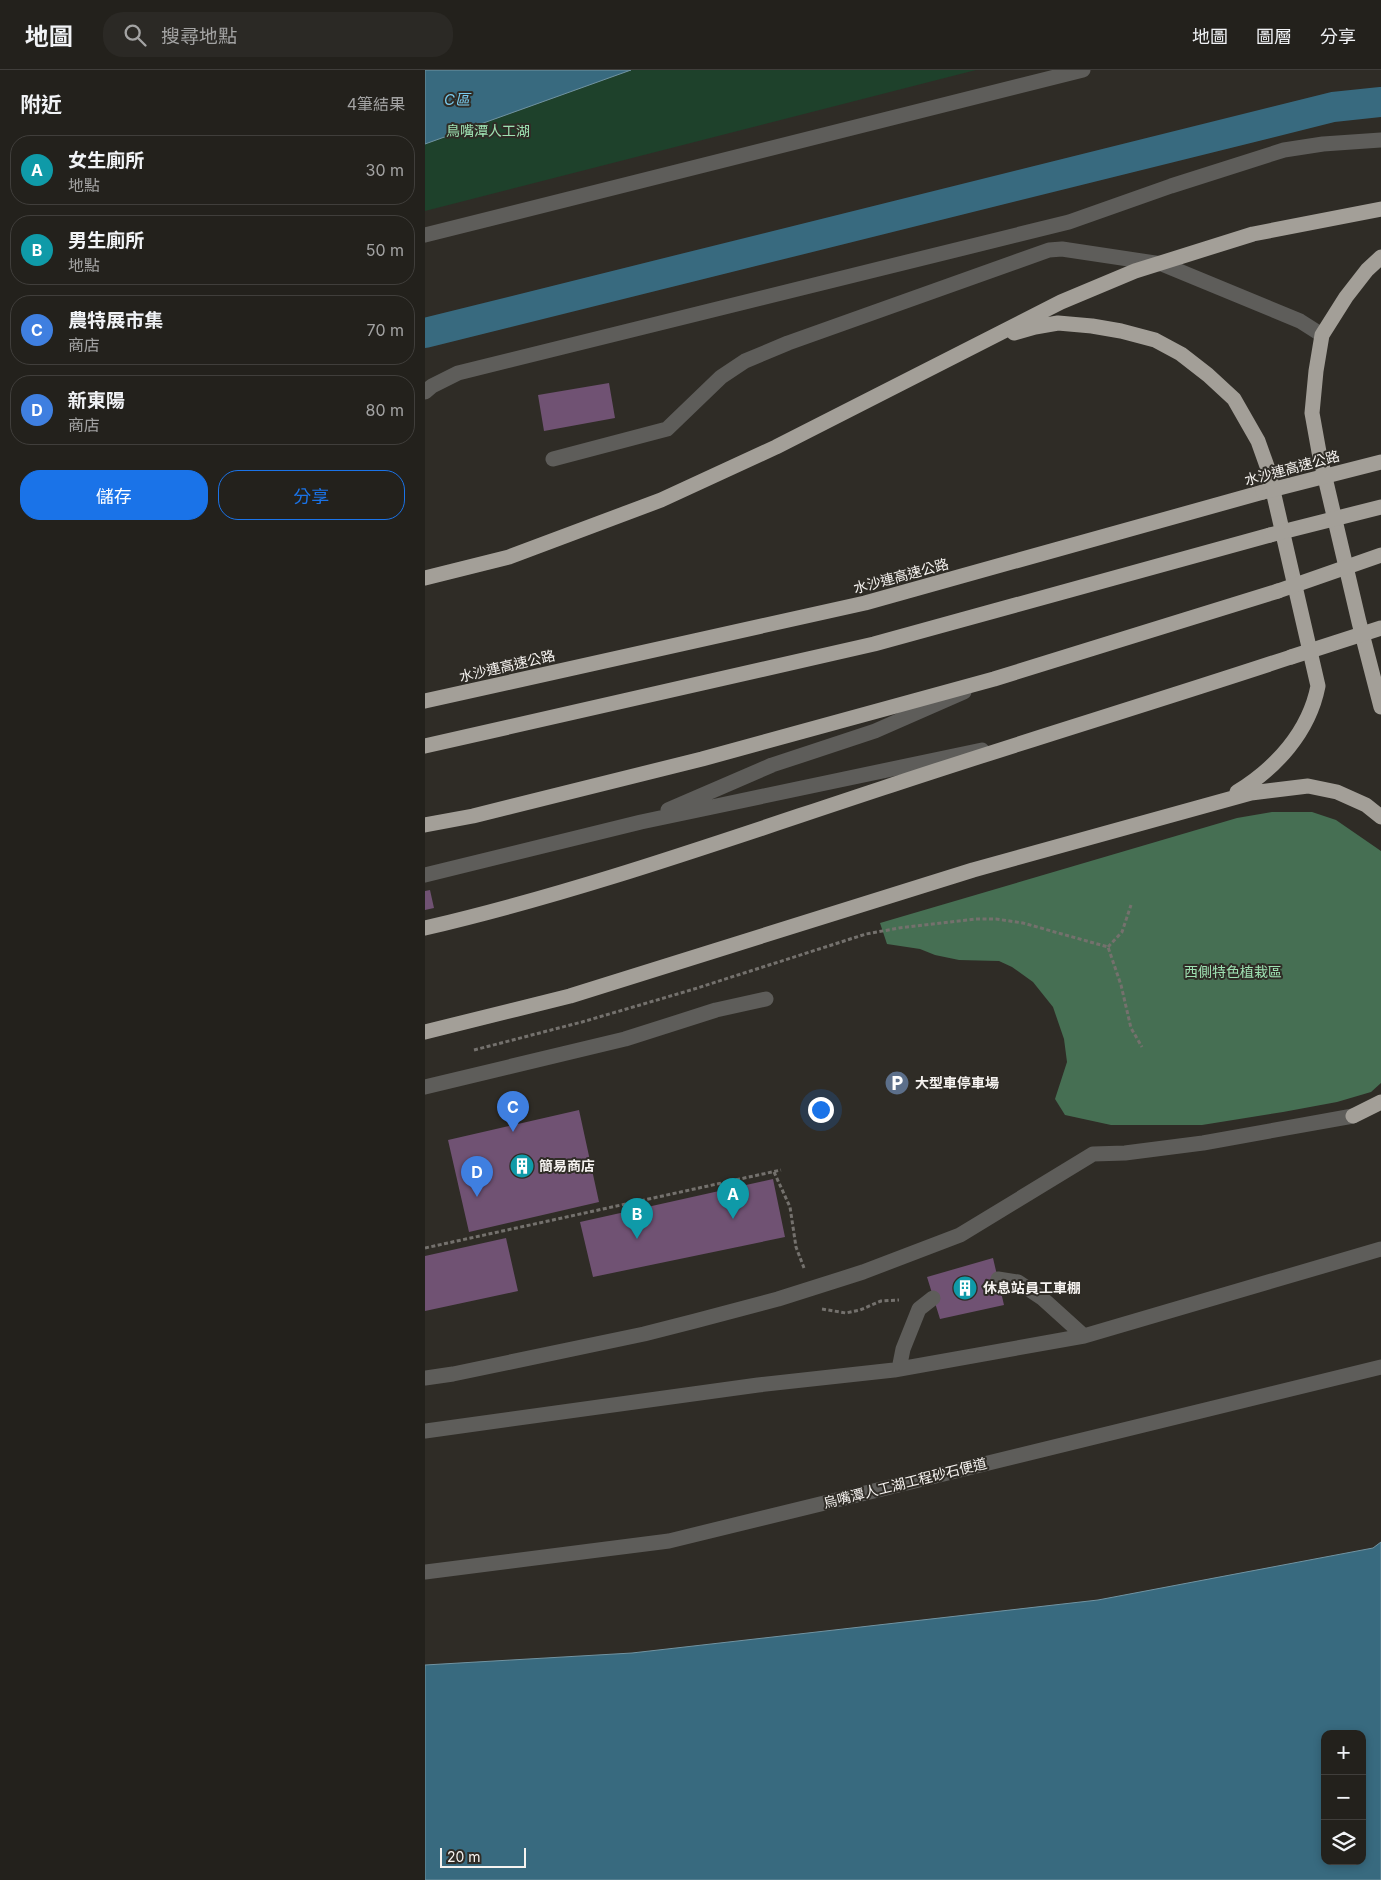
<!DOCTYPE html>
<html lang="zh-TW">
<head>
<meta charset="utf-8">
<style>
  body { margin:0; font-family:Inter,"Noto Sans TC",sans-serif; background:#2b2925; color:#f1f3f6 }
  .controls { position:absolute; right:15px; bottom:15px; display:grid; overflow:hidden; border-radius:10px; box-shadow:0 2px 8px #0003 }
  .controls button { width:45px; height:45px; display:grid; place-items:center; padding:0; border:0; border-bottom:1px solid #403e3b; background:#23211c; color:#f1f3f6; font:25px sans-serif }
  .scale { position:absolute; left:15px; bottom:12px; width:86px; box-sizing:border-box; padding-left:5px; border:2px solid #f6f3f0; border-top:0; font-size:14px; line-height:18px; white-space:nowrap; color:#f6f3f0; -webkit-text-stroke:4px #2f2c26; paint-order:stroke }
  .you { position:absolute; left:395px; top:1039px; width:18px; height:18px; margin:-12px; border:4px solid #fff; border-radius:50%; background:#1a73e8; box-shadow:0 0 0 8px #1a73e833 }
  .badge { display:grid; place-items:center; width:32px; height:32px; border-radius:50%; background:#1a73e8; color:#fff; font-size:16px; font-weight:700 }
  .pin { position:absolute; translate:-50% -41px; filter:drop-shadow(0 1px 2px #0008) }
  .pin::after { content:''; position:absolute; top:26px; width:18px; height:15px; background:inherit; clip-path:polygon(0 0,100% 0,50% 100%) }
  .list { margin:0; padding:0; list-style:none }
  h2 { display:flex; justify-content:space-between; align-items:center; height:65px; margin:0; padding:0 20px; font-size:21px }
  h2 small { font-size:16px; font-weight:400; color:#a3a3a3 }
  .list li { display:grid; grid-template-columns:32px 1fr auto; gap:15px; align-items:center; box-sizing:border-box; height:70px; margin:0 10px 10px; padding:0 10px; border:1px solid #403e3b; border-radius:20px }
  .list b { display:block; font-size:19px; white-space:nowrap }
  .list p { margin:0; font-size:16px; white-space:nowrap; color:#a3a3a3 }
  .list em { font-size:16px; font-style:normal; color:#a3a3a3 }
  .actions { display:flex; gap:10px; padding:15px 20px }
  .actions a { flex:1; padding:11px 0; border:1px solid #1a73e8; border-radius:20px; text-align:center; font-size:18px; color:#1a73e8 }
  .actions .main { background:#1a73e8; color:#fff }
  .icon { flex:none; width:28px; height:28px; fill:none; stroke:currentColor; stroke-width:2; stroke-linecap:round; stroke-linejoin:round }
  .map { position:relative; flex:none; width:956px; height:1810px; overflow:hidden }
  header { display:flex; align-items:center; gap:30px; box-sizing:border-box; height:70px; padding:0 25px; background:#23211c; border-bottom:1px solid #403e3b }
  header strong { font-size:24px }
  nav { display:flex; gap:28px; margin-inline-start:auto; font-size:18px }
  .search { width:350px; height:45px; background:#2b2925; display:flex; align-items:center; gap:12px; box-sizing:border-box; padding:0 18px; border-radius:20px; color:#a3a3a3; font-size:19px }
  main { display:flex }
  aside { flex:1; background:#23211c }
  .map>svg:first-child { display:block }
</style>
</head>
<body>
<header>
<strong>地圖</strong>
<div class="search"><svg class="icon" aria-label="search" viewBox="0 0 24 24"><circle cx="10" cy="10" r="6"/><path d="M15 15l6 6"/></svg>搜尋地點</div>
<nav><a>地圖</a><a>圖層</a><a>分享</a></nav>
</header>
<main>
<aside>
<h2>附近<small>4筆結果</small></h2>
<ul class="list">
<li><span class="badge" style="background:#0f9aa8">A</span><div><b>女生廁所</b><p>地點</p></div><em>30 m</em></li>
<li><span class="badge" style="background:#0f9aa8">B</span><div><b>男生廁所</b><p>地點</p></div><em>50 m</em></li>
<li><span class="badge" style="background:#3f7fe0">C</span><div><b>農特展市集</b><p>商店</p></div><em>70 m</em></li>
<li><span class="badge" style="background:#3f7fe0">D</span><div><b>新東陽</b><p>商店</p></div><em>80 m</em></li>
</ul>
<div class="actions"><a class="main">儲存</a><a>分享</a></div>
</aside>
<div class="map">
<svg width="956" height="1810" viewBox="0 0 956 1810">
  <rect width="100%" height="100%" fill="#2f2c26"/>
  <path fill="#1e412b" d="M 0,0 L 551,0 L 0,141 Z"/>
  <path fill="#466f53" d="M 847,742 L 887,742 L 911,750 L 956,781 L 956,1013 L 946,1022 L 912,1032 L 858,1042 L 777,1055 L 686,1055 L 640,1045 L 630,1029 L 642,992 L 639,969 L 628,937 L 608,912 L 587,897 L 574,891 L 534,890 L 510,885 L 495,879 L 462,874 L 455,853 L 812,748 Z"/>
  <path fill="#386a7f" stroke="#7193a1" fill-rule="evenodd" d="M 0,0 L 206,0 L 0,74 Z
    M 956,1472 L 956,1810 L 0,1810 L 0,1595 L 207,1583 L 673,1530 L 948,1478 ZM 900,1664 L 937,1664 L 937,1791 L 900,1791 Z"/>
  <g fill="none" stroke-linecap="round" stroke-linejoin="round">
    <path stroke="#386a7f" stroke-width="30" d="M 0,263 L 908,37 L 956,32"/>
  </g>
  <path fill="#705273" d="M 184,313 L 190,348 L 119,361 L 113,325 Z
    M 5,820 L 9,838 L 0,840 L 0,821 Z
    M 154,1040 L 174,1132 L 44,1162 L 23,1070 Z
    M 348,1109 L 360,1167 L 168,1207 L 155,1152 Z
    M 81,1168 L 93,1221 L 0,1241 L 0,1186 Z
    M 568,1188 L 579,1235 L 515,1249 L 502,1207 Z"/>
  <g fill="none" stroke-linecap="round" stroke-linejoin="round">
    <path stroke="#74716d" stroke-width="3" stroke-dasharray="4 2.5" stroke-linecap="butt" d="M 683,877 L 697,862 L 706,835
      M 49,980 L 157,952 L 266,920 L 441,864 L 474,858 L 551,849 L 571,849 L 598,853 L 683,877 L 696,915 L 706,958 L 717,977
      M 349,1102 L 365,1137 L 371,1177 L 379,1198
      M 0,1178 L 356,1100
      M 397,1239 L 421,1243 L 435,1240 L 456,1231 L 474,1230"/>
    <path stroke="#5e5d5a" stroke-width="15" d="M 0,165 L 658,0
      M 0,322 L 7,316 L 33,303 L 644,152 L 746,116 L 859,80 L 898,74 L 956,70
      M 128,389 L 242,359 L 296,307 L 320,291 L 363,273 L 624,180 L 637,179 L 737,194 L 875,251 L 897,265
      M 243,740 L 347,695 L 450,661 L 539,622
      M 0,805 L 216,752 L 557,680
      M 0,1017 L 200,969 L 291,940 L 341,929
      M 573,1209 L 593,1212 L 617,1228 L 659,1266
      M 474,1299 L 478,1279 L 494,1239 L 508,1228
      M 0,1308 L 28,1304 L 219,1264 L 270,1251 L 353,1229 L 438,1202 L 535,1165 L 668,1084 L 700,1083 L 778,1073 L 928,1046
      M 0,1361 L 333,1315 L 469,1300 L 659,1266 L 956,1179
      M 0,1502 L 244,1471 L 956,1297"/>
    <path stroke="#a39f98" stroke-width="15" d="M 956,187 L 942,200 L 921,227 L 897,265 L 891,301 L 887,343 L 894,382 L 934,552 L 956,637
      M 589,263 L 610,257 L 633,253 L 667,256 L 696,261 L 730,270 L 756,284 L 783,305 L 809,329 L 833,371 L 843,399 L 893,616 C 884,662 851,698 812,722
      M 0,508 L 84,487 L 236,430 L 351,377 L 636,232 L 710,201 L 828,164 L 956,139
      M 0,631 L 440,533 L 838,422
      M 0,676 L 449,574 L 845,465
      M 0,755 L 48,746 L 277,689 L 569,609 L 853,521
      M 0,858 C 155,822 306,768 458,718 C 593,673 730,632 866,587
      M 0,962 L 145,926 L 548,800 L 826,723 L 883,716 L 912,722 L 941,735 L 956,747
      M 928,1046 L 956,1032"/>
    <path stroke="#a39f98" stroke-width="15" d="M 838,422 L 956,392
      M 845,465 L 956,437
      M 853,521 L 956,485
      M 866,587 L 956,558"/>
  </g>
  <defs>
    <symbol id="parking-disc" viewBox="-11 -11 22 22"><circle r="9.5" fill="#5c6f8a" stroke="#2f2c26"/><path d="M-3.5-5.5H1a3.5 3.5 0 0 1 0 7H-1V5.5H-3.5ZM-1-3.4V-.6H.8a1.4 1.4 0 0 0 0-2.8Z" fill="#fff"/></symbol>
    <symbol id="building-disc" viewBox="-11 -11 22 22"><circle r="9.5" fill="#0f9aa8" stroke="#2f2c26"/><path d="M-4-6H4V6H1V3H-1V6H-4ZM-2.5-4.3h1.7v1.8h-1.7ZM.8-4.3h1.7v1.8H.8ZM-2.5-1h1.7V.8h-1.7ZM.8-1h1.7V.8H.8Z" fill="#fff"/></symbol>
  </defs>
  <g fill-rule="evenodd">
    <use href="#parking-disc" x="458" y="999" width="28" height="28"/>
    <use href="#building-disc" x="83" y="1082" width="28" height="28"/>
    <use href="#building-disc" x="526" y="1204" width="28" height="28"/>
  </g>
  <g text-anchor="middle" stroke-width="4" stroke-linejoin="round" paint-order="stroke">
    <g font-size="14" fill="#9ee1b2" stroke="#2f2c26">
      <text x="63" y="66">鳥嘴潭人工湖</text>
      <text x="808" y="907">西側特色植栽區</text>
    </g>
    <g font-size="14" fill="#f6f3f0" stroke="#2f2c26">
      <text transform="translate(867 398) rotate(-15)" y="5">水沙連高速公路</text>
      <text transform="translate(476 506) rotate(-15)" y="5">水沙連高速公路</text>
      <text transform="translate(82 596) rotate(-13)" y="5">水沙連高速公路</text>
      <text transform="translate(480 1413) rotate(-14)" y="5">烏嘴潭人工湖工程砂石便道</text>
    </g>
    <g font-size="14" font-weight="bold" fill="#f6f3f0" stroke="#2f2c26" text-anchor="start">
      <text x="490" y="1018">大型車停車場</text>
      <text x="114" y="1101">簡易商店</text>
      <text x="558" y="1223">休息站員工車棚</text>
    </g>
    <g font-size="15" font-style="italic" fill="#79caed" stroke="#2f2c26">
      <text x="32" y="35">C區</text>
    </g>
  </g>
</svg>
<div class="controls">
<button>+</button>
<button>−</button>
<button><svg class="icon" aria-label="layers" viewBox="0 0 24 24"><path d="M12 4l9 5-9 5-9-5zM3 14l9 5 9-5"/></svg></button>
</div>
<div class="scale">20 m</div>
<div class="you"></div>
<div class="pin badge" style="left:308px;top:1149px;background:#0f9aa8">A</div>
<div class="pin badge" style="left:212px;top:1169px;background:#0f9aa8">B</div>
<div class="pin badge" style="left:88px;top:1062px;background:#3f7fe0">C</div>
<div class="pin badge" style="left:52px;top:1127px;background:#3f7fe0">D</div>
</div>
</main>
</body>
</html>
